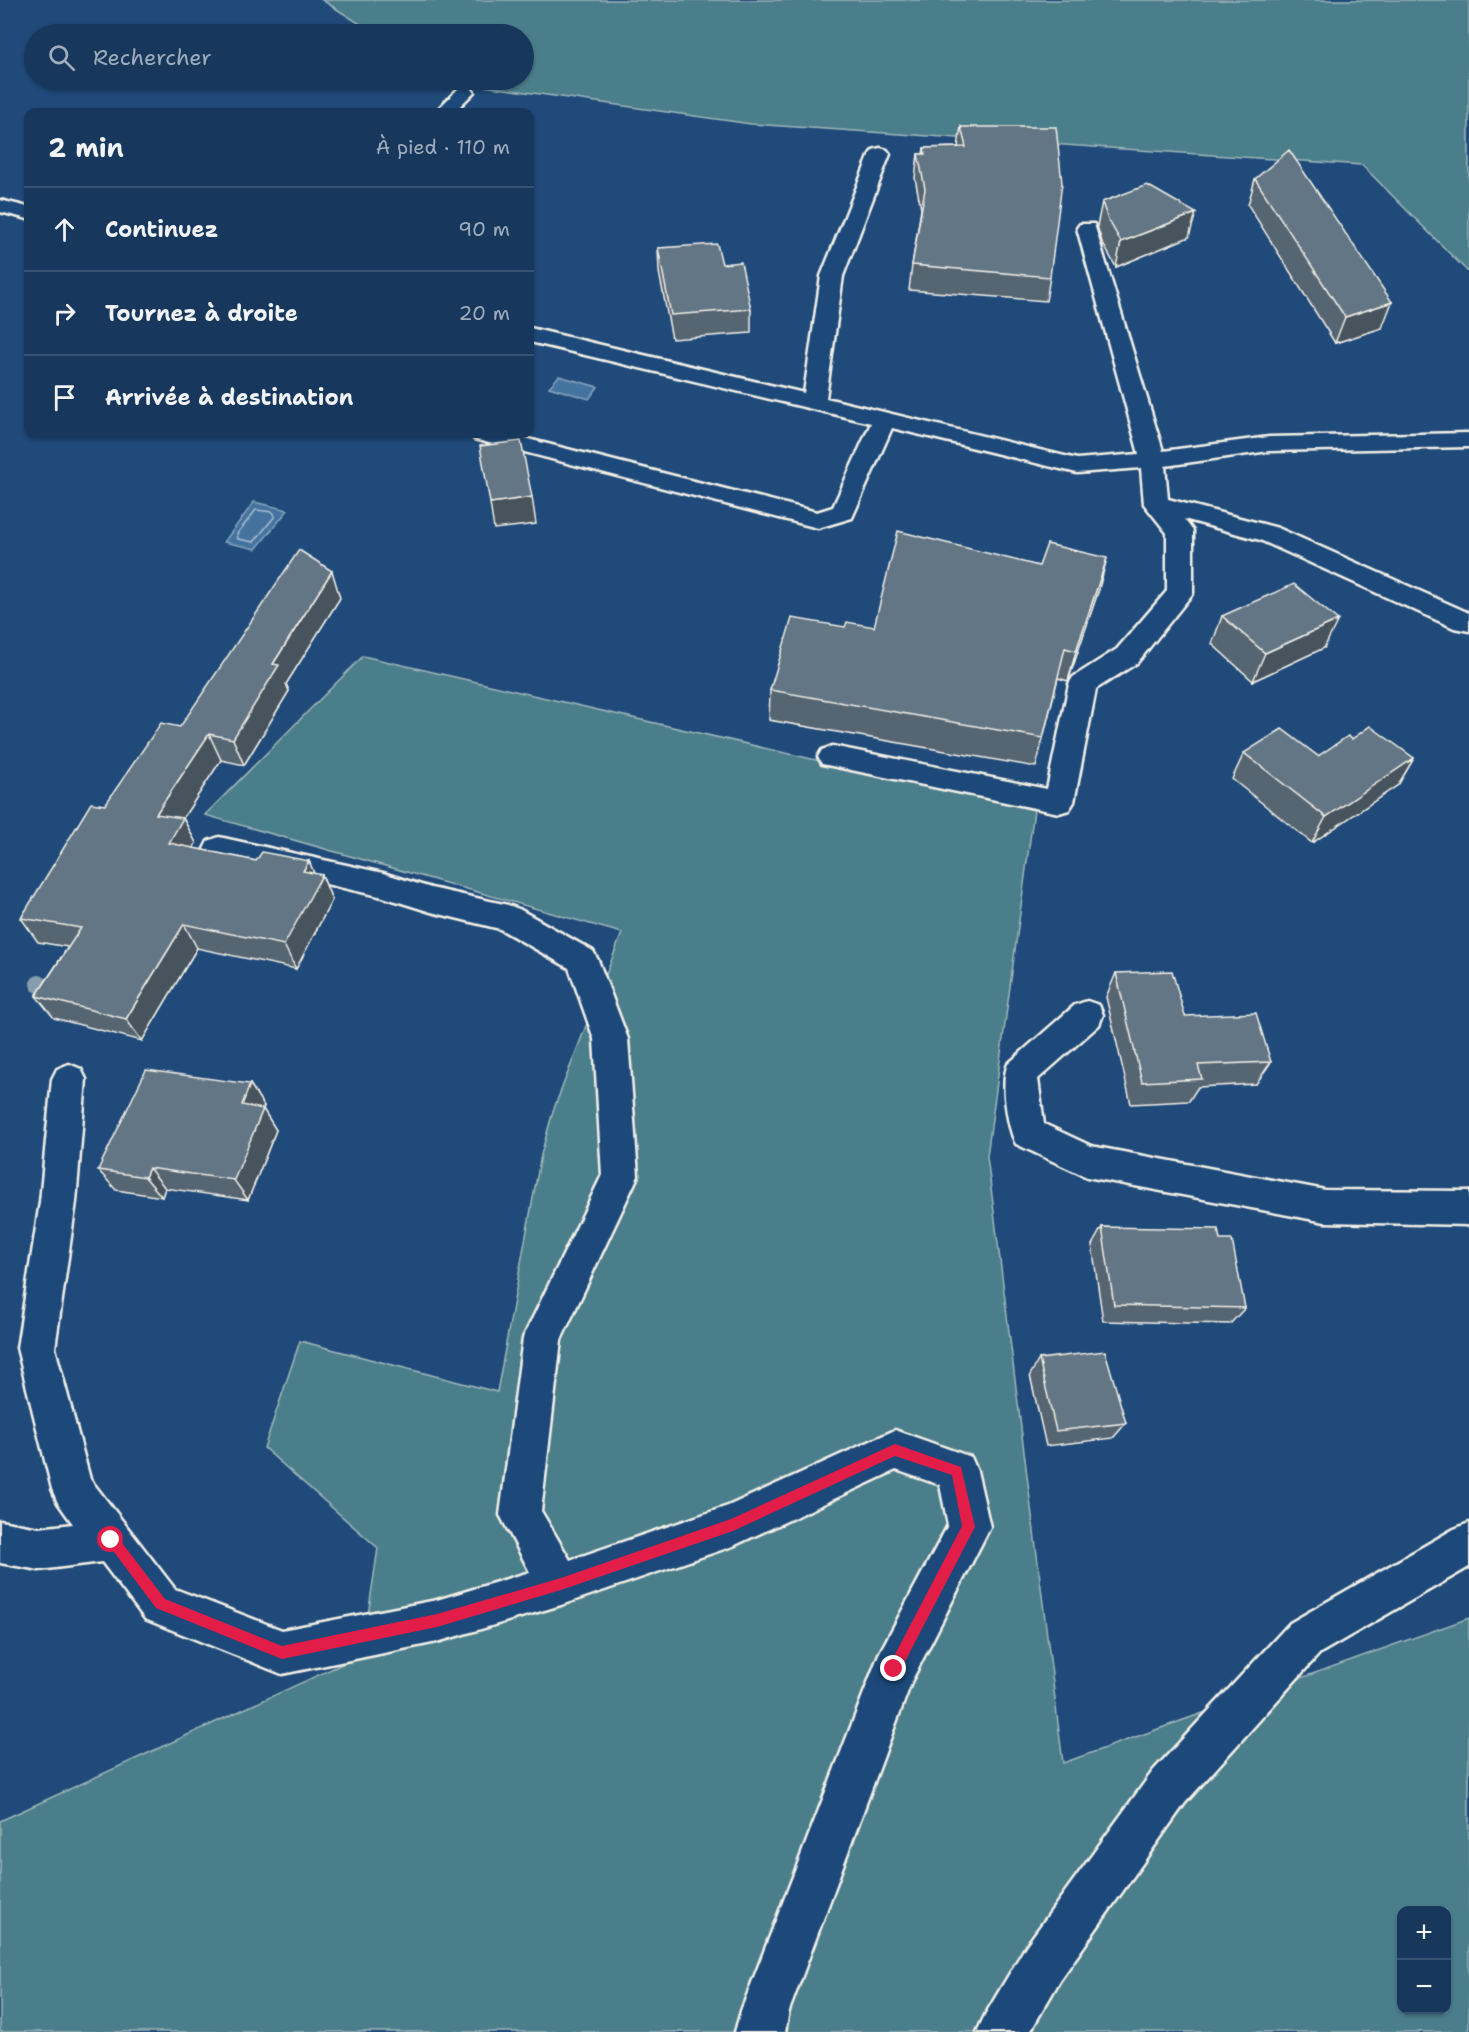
<!DOCTYPE html>
<html lang="fr">
<head>
<meta charset="utf-8">
<style>
  body { margin:0; font-family:"Shantell Sans",sans-serif; background:#244365; color:#f1f3f6 }
  .controls { position:absolute; right:18px; bottom:18px; display:grid; overflow:hidden; border-radius:12px; box-shadow:0 2px 4px #0004 }
  .controls button { width:54px; height:54px; display:grid; place-items:center; padding:0; border:0; border-bottom:2px solid #365272; background:#17385c; color:#f1f3f6; font:30px sans-serif }
  .stop { position:absolute; width:18px; height:18px; margin:-14px; border:4px solid #e11d48; border-radius:50%; background:#fff }
  .stop.end { background:#e11d48; border-color:#fff; box-shadow:0 2px 6px #0008 }
  .list { margin:0; padding:0; list-style:none }
  h2 { display:flex; justify-content:space-between; align-items:center; height:78px; margin:0; padding:0 24px; font-size:26px }
  h2 small { font-size:20px; font-weight:400; color:#9eacbb }
  .list li { display:grid; grid-template-columns:39px 1fr auto; gap:18px; align-items:center; box-sizing:border-box; height:84px; padding:0 24px; border-top:2px solid #365272 }
  .list b { display:block; font-size:22px; white-space:nowrap }
  .list em { font-size:20px; font-style:normal; color:#9eacbb }
  .icon { flex:none; width:33px; height:33px; fill:none; stroke:currentColor; stroke-width:2; stroke-linecap:round; stroke-linejoin:round }
  .map { position:relative; flex:none; width:1469px; height:2032px; overflow:hidden }
  .search { position:absolute; background:#17385c; box-shadow:0 2px 4px #0004; left:24px; top:24px; width:510px; height:66px; display:flex; align-items:center; gap:15px; box-sizing:border-box; padding:0 21px; border-radius:33px; color:#9eacbb; font-size:22px }
  .panel { position:absolute; background:#17385c; box-shadow:0 2px 4px #0004; left:24px; top:108px; width:510px; height:330px; border-radius:12px }
  .map>svg:first-child { display:block }
</style>
</head>
<body>
<div class="map">
<svg width="1469" height="2032" viewBox="0 0 1469 2032">
  <rect width="100%" height="100%" fill="#1f4a7a"/>
  <filter id="ink" filterUnits="userSpaceOnUse"><feTurbulence type="fractalNoise" baseFrequency=".0167" numOctaves="2"/><feDisplacementMap in="SourceGraphic" scale="12" xChannelSelector="R" yChannelSelector="G"/><feConvolveMatrix kernelMatrix="1 2 1 2 8 2 1 2 1" color-interpolation-filters="sRGB"/></filter>
  <g filter="url(#ink)">
    <path fill="#4b7e8b" stroke="#a0b8ba" stroke-width="1.5" fill-rule="evenodd" d="M 322,0 L 1469,0 L 1469,273 L 1362,165 L 751,124 L 448,81 L 446,80 L 524,80 L 524,34 L 376,34 Z
      M 363,656 L 1034,810 L 987,1156 L 1063,1763 L 1469,1618 L 1469,2032 L 0,2032 L 0,1821 L 362,1655 L 378,1548 L 264,1448 L 300,1341 L 497,1392 L 541,1155 L 553,1111 L 622,933 L 205,815 ZM 1402,1910 L 1446,1910 L 1446,2010 L 1402,2010 Z"/>
    <path fill="#4473a0" stroke="#8aa5bd" stroke-width="1.5" d="M 559,376 L 598,387 L 589,399 L 549,387 Z
      M 254,502 L 288,510 L 256,549 L 224,542 Z"/>
    <g fill="none" stroke-linecap="round" stroke-linejoin="round">
      <path stroke="#aebfcb" stroke-width="1.5" d="M 256,510 L 273,512 L 275,516 L 254,542 L 238,539 L 237,534 Z"/>
      <defs>
        <path id="minor" d="M 465,87 L 471,88 L 474,92 L 454,112 L 435,112 L 459,88 Z
          M 880,148 L 887,150 L 890,154 L 843,276 L 826,398 L 1077,459 L 1139,454 L 1077,228 L 1080,224 L 1094,224 L 1163,451 L 1269,437 L 1469,433 L 1469,447 L 1269,451 L 1165,466 L 1168,499 L 1278,528 L 1469,613 L 1469,631 L 1454,628 L 1260,540 L 1184,519 L 1193,531 L 1193,593 L 1137,663 L 1096,689 L 1074,802 L 1069,810 L 1059,813 L 822,764 L 818,757 L 822,750 L 832,746 L 1047,789 L 1069,684 L 1073,677 L 1117,649 L 1167,591 L 1167,533 L 1144,504 L 1141,468 L 1077,473 L 892,428 L 852,518 L 818,528 L 474,439 L 470,434 L 508,434 L 817,512 L 833,507 L 871,423 L 530,342 L 530,328 L 804,393 L 821,276 L 870,154 L 873,150 Z
          M 0,200 L 28,207 L 28,219 L 0,212 Z
          M 219,837 L 383,873 L 431,888 L 508,905 L 519,909 L 593,951 L 598,960 L 628,1039 L 638,1176 L 561,1340 L 541,1511 L 570,1560 L 728,1506 L 895,1430 L 971,1457 L 977,1471 L 990,1527 L 912,1680 L 789,2011 L 785,2032 L 735,2032 L 741,2011 L 879,1654 L 948,1525 L 940,1485 L 896,1470 L 733,1546 L 561,1605 L 437,1642 L 282,1674 L 145,1619 L 102,1562 L 39,1570 L 0,1563 L 0,1521 L 39,1528 L 73,1524 L 58,1503 L 52,1489 L 17,1348 L 40,1202 L 52,1079 L 57,1069 L 69,1064 L 81,1069 L 86,1079 L 76,1202 L 55,1348 L 90,1479 L 175,1589 L 282,1630 L 437,1600 L 530,1572 L 500,1515 L 523,1338 L 602,1175 L 594,1039 L 569,968 L 500,929 L 431,912 L 383,897 L 208,857 L 204,849 L 208,841 Z
          M 1087,1001 L 1099,1005 L 1103,1015 L 1099,1025 L 1038,1079 L 1044,1124 L 1091,1146 L 1325,1190 L 1469,1191 L 1469,1225 L 1325,1222 L 1087,1177 L 1016,1144 C 1007,1126 1000,1081 1008,1064 L 1075,1005 Z
          M 1469,1523 L 1469,1567 L 1320,1653 L 1185,1803 L 1060,1980 L 1030,2032 L 977,2032 L 985,2015 L 1026,1946 L 1153,1771 L 1290,1623 L 1454,1529 Z"/>
      </defs>
      <use href="#minor" stroke="#f4f1e8" stroke-width="5"/>
      <use href="#minor" fill="#1f4a7a" fill-rule="evenodd"/>
    </g>
    <circle fill="#869caf" cx="39" cy="984" r="9"/>
    <path fill="#566572" stroke="#f4f1e8" stroke-width="1.5" d="M 961,127 L 1050,277 L 1046,301 L 909,290 L 912,265 L 921,209 L 915,178 L 918,154 L 923,154 L 924,148 L 958,147 Z
      M 1255,179 L 1382,328 L 1335,343 L 1248,205 Z
      M 1102,202 L 1189,237 L 1116,267 L 1102,242 L 1097,226 Z
      M 658,248 L 722,264 L 751,309 L 751,333 L 672,339 L 659,272 Z
      M 1099,589 L 1068,681 L 1058,678 L 1036,767 L 769,720 L 770,690 L 845,627 L 874,627 Z
      M 340,598 L 286,684 L 289,691 L 244,765 L 221,760 L 183,818 L 196,843 L 193,848 L 256,861 L 309,861 L 314,874 L 322,875 L 332,900 L 296,969 L 197,948 L 142,1041 L 54,1018 L 36,996 L 68,947 L 38,942 L 21,918 L 105,805 L 180,727 Z
      M 1222,616 L 1324,648 L 1253,681 L 1212,644 Z
      M 1352,739 L 1414,758 L 1398,785 L 1312,843 L 1232,779 L 1244,753 L 1318,756 Z
      M 1116,973 L 1185,1016 L 1271,1062 L 1256,1084 L 1198,1087 L 1189,1101 L 1131,1104 L 1106,997 Z
      M 250,1084 L 264,1106 L 263,1109 L 276,1130 L 248,1200 L 165,1188 L 162,1197 L 116,1190 L 98,1170 Z
      M 1102,1227 L 1220,1240 L 1245,1308 L 1230,1324 L 1103,1321 L 1092,1245 Z
      M 1039,1359 L 1126,1423 L 1113,1438 L 1046,1446 L 1030,1375 Z"/>
    <path fill="#46535d" stroke="#f4f1e8" stroke-width="1.5" d="M 1196,213 L 1189,237 L 1116,267 L 1121,242 Z
      M 1392,302 L 1382,328 L 1335,343 L 1345,317 Z
      M 532,497 L 536,524 L 494,529 L 490,503 Z
      M 1107,558 L 1099,589 L 1068,681 L 1076,651 Z
      M 332,571 L 340,598 L 286,684 L 289,691 L 244,765 L 233,739 L 273,664 Z
      M 1338,620 L 1324,648 L 1253,681 L 1265,653 Z
      M 209,734 L 221,760 L 183,818 L 196,843 L 183,868 L 169,843 L 156,814 Z
      M 1414,758 L 1398,785 L 1312,843 L 1326,817 Z
      M 309,861 L 318,883 L 322,875 L 332,900 L 296,969 L 284,945 L 303,871 Z
      M 184,924 L 197,948 L 142,1041 L 126,1019 Z
      M 250,1084 L 264,1106 L 261,1113 L 263,1109 L 276,1130 L 248,1200 L 234,1180 L 242,1105 Z
      M 149,1168 L 165,1188 L 162,1197 L 145,1177 Z"/>
    <path fill="#647685" stroke="#f4f1e8" stroke-width="1.5" d="M 961,127 L 1056,127 L 1062,183 L 1050,277 L 912,265 L 925,189 L 918,154 L 925,154 L 924,148 L 966,147 Z
      M 1289,150 L 1392,302 L 1345,317 L 1255,179 Z
      M 1147,185 L 1196,213 L 1121,242 L 1107,217 L 1102,202 Z
      M 717,244 L 722,264 L 741,262 L 751,309 L 671,315 L 658,248 Z
      M 521,441 L 532,497 L 490,503 L 480,446 Z
      M 898,531 L 1039,566 L 1047,544 L 1107,558 L 1076,651 L 1065,648 L 1043,738 L 770,690 L 792,618 L 845,627 L 847,622 L 874,627 Z
      M 299,550 L 332,571 L 273,664 L 279,665 L 233,739 L 209,734 L 156,814 L 183,818 L 169,843 L 256,861 L 262,852 L 309,861 L 303,871 L 322,875 L 284,945 L 184,924 L 126,1019 L 36,996 L 81,928 L 21,918 L 91,803 L 105,805 L 161,723 L 180,727 Z
      M 1294,584 L 1338,620 L 1265,653 L 1222,616 Z
      M 1370,726 L 1414,758 L 1326,817 L 1244,753 L 1282,729 L 1318,756 L 1348,736 L 1352,739 Z
      M 1172,971 L 1185,1016 L 1256,1013 L 1271,1062 L 1198,1065 L 1202,1079 L 1142,1082 L 1116,973 Z
      M 146,1070 L 250,1084 L 242,1105 L 263,1109 L 234,1180 L 149,1168 L 145,1177 L 98,1170 Z
      M 1102,1227 L 1218,1229 L 1220,1240 L 1232,1240 L 1245,1308 L 1114,1305 Z
      M 1105,1351 L 1126,1423 L 1056,1431 L 1039,1359 Z"/>
  </g>
  <path fill="#e11d48" d="M 895,1444 L 961,1467 L 975,1527 L 899,1673 L 894,1675 L 890,1673 L 888,1669 L 890,1664 L 962,1526 L 952,1475 L 895,1456 L 733,1531 L 561,1590 L 437,1627 L 282,1659 L 156,1608 L 105,1540 L 111,1534 L 116,1535 L 165,1599 L 282,1646 L 437,1614 L 561,1578 L 731,1519 Z"/>
</svg>
<div class="controls">
<button>+</button>
<button>−</button>
</div>
<div class="stop" style="left:111px;top:1540px"></div>
<div class="stop end" style="left:894px;top:1669px"></div>
<div class="search"><svg class="icon" aria-label="search" viewBox="0 0 24 24"><circle cx="10" cy="10" r="6"/><path d="M15 15l6 6"/></svg>Rechercher</div>
<section class="panel">
<h2>2 min<small>À pied · 110 m</small></h2>
<ul class="list">
<li><svg class="icon" aria-label="ahead" viewBox="0 0 24 24"><path d="M12 20V5M6 11l6-6 6 6"/></svg><div><b>Continuez</b></div><em>90 m</em></li>
<li><svg class="icon" aria-label="right" viewBox="0 0 24 24"><path d="M7 20v-9h11M14 6l5 5-5 5"/></svg><div><b>Tournez à droite</b></div><em>20 m</em></li>
<li><svg class="icon" aria-label="arrive" viewBox="0 0 24 24"><path d="M6 21V4h12l-3 4 3 4H6"/></svg><div><b>Arrivée à destination</b></div></li>
</ul>
</section>
</div>
</body>
</html>
